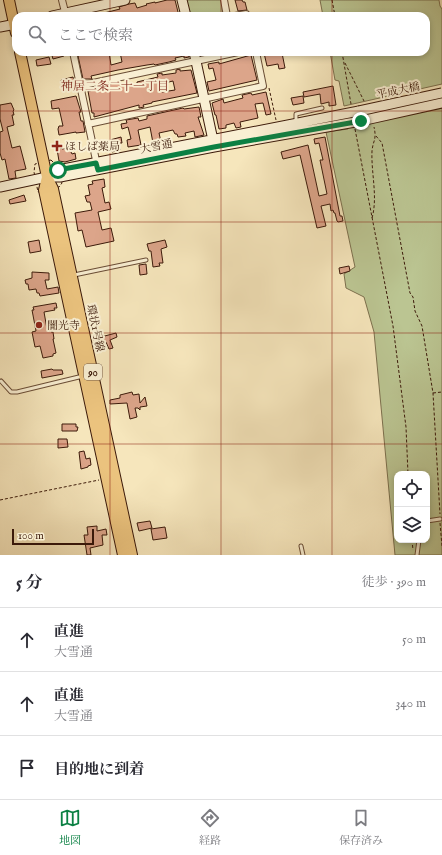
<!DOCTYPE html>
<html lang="ja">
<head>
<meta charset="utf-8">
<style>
  body { margin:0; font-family:"IM FELL English","Noto Serif JP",serif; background:#f2f2f3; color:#2b2b33 }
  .controls { position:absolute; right:12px; bottom:12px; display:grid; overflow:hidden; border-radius:8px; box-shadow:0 2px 6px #0003 }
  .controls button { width:36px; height:36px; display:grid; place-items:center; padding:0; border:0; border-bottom:1px solid #e1e1e2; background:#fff; color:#2b2b33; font:20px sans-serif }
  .scale { position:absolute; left:12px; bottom:10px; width:82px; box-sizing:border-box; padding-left:4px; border:2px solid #3c1a0a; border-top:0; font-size:11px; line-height:14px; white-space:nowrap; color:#3c1a0a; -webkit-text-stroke:3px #f9efd3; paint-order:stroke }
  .stop { position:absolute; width:12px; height:12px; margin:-9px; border:3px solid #0b8043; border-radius:50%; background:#fff }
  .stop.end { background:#0b8043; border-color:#fff; box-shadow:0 1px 4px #0008 }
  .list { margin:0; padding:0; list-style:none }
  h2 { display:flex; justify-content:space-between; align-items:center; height:52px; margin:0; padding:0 16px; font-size:17px }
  h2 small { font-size:13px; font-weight:400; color:#7c7c81 }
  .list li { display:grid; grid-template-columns:26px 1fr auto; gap:12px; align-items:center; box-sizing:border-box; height:64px; padding:0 16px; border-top:1px solid #e1e1e2 }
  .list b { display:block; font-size:15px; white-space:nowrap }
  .list p { margin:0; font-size:13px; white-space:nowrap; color:#7c7c81 }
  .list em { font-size:13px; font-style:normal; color:#7c7c81 }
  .icon { flex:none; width:22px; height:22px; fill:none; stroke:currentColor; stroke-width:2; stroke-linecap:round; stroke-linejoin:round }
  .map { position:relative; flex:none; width:442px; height:555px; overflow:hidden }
  .search { position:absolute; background:#fff; box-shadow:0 2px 6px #0003; left:12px; right:12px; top:12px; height:44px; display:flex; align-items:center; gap:10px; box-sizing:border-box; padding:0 14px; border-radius:12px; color:#7c7c81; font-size:15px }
  .sheet { height:244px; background:#fff }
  nav { display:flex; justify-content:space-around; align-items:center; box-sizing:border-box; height:56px; border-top:1px solid #e1e1e2; background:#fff; font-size:11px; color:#7c7c81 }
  nav a { display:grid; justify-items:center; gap:2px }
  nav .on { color:#0b8043 }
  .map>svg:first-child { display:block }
</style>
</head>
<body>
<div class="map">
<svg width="442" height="555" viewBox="0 0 442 555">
  <rect width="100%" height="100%" fill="#f6e6bc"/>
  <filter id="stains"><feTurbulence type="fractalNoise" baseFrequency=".005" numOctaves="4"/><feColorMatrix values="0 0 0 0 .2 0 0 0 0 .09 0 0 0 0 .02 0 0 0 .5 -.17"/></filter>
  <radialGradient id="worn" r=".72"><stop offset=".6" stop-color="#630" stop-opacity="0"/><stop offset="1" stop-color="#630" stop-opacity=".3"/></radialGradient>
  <path fill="#bbc592" stroke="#7c704e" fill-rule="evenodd" d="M 182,0 L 224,0 L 227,16 L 186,16 Z
    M 320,0 L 439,0 L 440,6 L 442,9 L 442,84 L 344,106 L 339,81 L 335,80 L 330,52 L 426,52 L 426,16 L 323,16 Z
    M 442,96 L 442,555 L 395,555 L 374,332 L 364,297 L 346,288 L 344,274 L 355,267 L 326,132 L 348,129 L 346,117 ZM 397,474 L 427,474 L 427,540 L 397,540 Z"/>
  <path fill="#dca58a" stroke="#3c1a0a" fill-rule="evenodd" d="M 167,0 L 175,0 L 179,16 L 138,16 L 138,15 L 132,16 L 101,16 L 100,14 L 120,9 L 119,7 L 129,4 L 135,3 L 137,8 L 147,5 L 146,4 L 155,2 L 155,3 Z
    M 235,0 L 242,0 L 243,2 L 245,2 L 247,10 L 238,11 Z
    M 51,52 L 63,52 L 64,56 L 53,59 Z
    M 91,52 L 109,52 L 111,65 L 122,62 L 120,52 L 155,52 L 155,55 L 170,52 L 188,52 L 189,57 L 184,58 L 184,56 L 175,58 L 176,60 L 169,62 L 155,65 L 154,64 L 147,65 L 118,70 L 91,76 L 92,79 L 83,79 L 78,56 Z
    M 272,52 L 279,52 L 279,54 L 282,53 L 285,68 L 279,69 L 278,64 L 267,66 L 264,53 Z
    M 251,55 L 257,80 L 209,91 L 207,82 L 216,80 L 213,68 L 209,69 L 208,64 L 219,62 L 219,64 Z
    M 49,57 L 51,64 L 37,66 L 36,60 Z
    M 180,69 L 180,71 L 191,70 L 197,93 L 152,102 L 152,103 L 143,105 L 144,107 L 139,108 L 139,105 L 94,117 L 94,113 L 92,113 L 88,91 L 95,90 L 94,87 L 120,82 L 120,84 L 128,83 L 128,86 L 137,84 L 137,82 L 158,77 L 157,74 L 162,73 L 162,75 L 176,73 L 176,70 ZM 173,81 L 175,90 L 162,92 L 160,84 Z
    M 73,77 L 75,85 L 63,88 L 61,80 Z
    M 333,86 L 336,105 L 329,106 L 329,102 L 321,104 L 320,94 L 304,97 L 303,92 Z
    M 266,92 L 271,114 L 266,115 L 263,103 L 255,104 L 258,118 L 240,122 L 241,127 L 236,128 L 234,123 L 226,125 L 226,128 L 219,129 L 216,115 L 215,115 L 212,103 L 223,99 L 224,103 L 243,98 L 242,95 L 251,93 L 252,95 Z
    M 76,96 L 81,112 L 79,112 L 81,121 L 83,121 L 85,132 L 76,133 L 76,132 L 59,135 L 58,129 L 59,126 L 63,126 L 59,108 L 52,109 L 51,101 Z
    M 303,96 L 304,103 L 293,105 L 291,98 Z
    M 11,103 L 14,110 L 13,111 L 14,115 L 12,115 L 14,125 L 7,127 L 12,148 L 20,146 L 26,169 L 15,171 L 16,178 L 9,179 L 5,159 L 2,160 L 0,153 L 0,132 L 3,131 L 0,119 L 0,105 Z
    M 199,107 L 201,117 L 198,117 L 204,135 L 195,137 L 194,131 L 185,133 L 186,136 L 178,137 L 177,134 L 175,134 L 173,130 L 159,133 L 161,142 L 153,143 L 150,127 L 138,130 L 141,145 L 128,147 L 127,140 L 131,139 L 128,127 L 122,129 L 121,124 L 127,123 L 126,120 L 138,118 L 139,121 L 147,119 L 147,116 L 183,108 L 184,109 Z
    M 121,137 L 122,143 L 118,143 L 120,150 L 112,152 L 110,140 Z
    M 325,137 L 340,216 L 342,216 L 343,221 L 338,222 L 337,221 L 335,213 L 334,213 L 333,210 L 331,211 L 330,204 L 321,206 L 326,226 L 317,228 L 300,155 L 283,159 L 281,152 L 308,145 L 319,196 L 327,194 L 320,160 L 323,160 L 319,143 L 315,144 L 314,139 Z
    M 62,148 L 62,149 L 69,148 L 72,154 L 75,153 L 76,159 L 65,162 L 59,161 L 57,149 Z
    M 104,179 L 105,187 L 102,188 L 105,203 L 109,202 L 111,209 L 98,212 L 102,230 L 111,228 L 114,241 L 86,247 L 82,230 L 78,231 L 75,213 L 92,210 L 90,202 L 87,202 L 85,196 L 90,195 L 88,185 L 93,184 L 92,181 Z
    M 24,195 L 26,201 L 10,204 L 9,200 Z
    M 39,240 L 41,251 L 30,253 L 28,242 Z
    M 165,240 L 167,247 L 161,249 L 163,263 L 159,263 L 160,266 L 153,267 L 151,251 L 149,251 L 147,244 Z
    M 146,264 L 147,274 L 140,275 L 139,265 Z
    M 349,266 L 350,271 L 340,274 L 339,268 Z
    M 32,272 L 49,273 L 49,280 L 45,280 L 47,289 L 58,287 L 59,293 L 40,296 L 39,293 L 37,293 L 36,289 L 29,290 L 28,284 L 26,284 L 25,280 L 32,278 Z
    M 56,303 L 57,308 L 54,308 L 55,310 L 44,312 L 47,329 L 50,328 L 51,332 L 53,332 L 54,339 L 53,339 L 56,353 L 53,354 L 53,356 L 43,358 L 40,346 L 35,347 L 32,332 L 36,331 L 32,310 L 34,310 L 33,307 Z
    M 116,333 L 117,337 L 110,340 L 113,348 L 109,349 L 106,342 L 97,345 L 97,343 L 95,344 L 93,338 L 100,335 L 101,337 Z
    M 52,369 L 53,370 L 62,370 L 63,374 L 42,378 L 41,371 Z
    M 132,392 L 133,395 L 139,394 L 140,403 L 145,397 L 147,406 L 140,407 L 140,410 L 138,408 L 135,408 L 137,417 L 130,419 L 127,403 L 110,404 L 110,400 L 120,398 L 120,395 Z
    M 62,424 L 76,424 L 76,427 L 78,427 L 77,431 L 62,431 Z
    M 58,439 L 67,439 L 68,447 L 58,448 Z
    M 84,451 L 86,459 L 90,458 L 91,465 L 88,466 L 88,467 L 81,469 L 79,452 Z
    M 150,521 L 152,528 L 139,531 L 137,523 Z
    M 97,526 L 97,531 L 106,529 L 107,535 L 102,535 L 103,545 L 90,548 L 91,555 L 87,555 L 84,535 L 88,535 L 87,527 Z
    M 165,527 L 167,538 L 153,540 L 151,529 Z"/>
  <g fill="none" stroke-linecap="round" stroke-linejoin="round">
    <defs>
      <path id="lane" d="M 296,122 L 296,114 L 322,108
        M 74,275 L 146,260
        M 1,381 L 11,392 L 17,392 L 83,376
        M 427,521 L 440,519
        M 301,546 L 303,555
        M 417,555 L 419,540"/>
      <path id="street" d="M 62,0 L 66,16
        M 224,0 L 227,16
        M 235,16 L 246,14
        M 73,52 L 97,165
        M 79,86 L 238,52
        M 88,124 L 263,86 L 256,52"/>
      <path id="secondary" d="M 182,0 L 186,16
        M 52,16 L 125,0
        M 0,27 L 16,24
        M 194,52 L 214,145
        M 48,176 L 58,170 L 359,111
        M 0,187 L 47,177 L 60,177 L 214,147 L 361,121"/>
      <path id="primary" d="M 9,0 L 16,33
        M 20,52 L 47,177 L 53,189 L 132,555
        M 47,177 L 44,190 L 123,555"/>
    </defs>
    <use href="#lane" stroke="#6a4d36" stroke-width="5"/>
    <use href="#street" stroke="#6a4d36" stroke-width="8"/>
    <use href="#secondary" stroke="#3c1a0a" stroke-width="11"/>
    <use href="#primary" stroke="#3c1a0a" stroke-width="12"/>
    <path stroke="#3c1a0a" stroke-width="1" stroke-dasharray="3 2" stroke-linecap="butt" d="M 332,0 L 335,16
      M 342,52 L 351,104
      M 345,63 L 364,101
      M 269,88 L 276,120
      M 355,129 L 393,326 L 406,427 L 408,474
      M 376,136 L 382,143 L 410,293 L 413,297 L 415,311 L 422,326 L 433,393 L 440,514
      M 51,160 L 57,166 L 62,183 L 59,187 L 38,192 L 34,172 L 35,164 Z
      M 372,218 C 378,197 371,173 372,151 C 373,140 377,140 374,127
      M 433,393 L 442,392
      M 0,500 L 99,480
      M 440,523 L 442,546
      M 412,540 L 413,550"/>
    <use href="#lane" stroke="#f9efd3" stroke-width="3"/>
    <use href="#street" stroke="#f9efd3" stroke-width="6"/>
    <use href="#secondary" stroke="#f9efd3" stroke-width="9"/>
    <use href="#primary" stroke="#ebc37e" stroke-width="10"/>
    <defs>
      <path id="secondary-bridge" d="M 359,111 L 442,93
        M 361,121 L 442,103"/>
    </defs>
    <use href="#secondary-bridge" stroke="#3c1a0a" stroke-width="11" stroke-linecap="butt"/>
    <use href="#secondary-bridge" stroke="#f9efd3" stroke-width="9"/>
  </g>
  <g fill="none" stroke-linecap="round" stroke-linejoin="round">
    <path stroke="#0b8043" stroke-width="5" d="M 58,170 L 96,163 L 98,170 L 214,147 L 361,121"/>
  </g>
  <path fill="none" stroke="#8f2418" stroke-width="1" stroke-opacity="0.55" d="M 110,0 L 110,16M 221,0 L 221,16M 332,0 L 332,16M 110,52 L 110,555M 221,52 L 221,555M 332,52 L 332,555M 0,111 L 442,111M 0,222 L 442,222M 0,333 L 442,333M 0,444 L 442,444"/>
  <g fill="#8f2418" stroke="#f9efd3" stroke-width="1.5">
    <path d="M55 140h4v4h4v4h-4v4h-4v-4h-4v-4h4z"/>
    <circle cx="39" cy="325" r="4"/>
  </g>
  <g text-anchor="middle" stroke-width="4" stroke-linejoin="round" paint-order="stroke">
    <rect fill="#f9efd3" stroke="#755a46" stroke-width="1" x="84" y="364" width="18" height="16" rx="3"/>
    <g font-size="10" font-weight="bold" fill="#3c1a0a">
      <text x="93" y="376">90</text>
    </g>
    <g font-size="11" fill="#3c1a0a" stroke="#f9efd3">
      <text transform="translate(398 90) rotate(-12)" y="4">平成大橋</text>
      <text transform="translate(156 146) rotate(-12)" y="4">大雪通</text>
      <text transform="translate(96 328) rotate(78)" y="4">環状1号線</text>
    </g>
    <g font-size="11" fill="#3c1a0a" stroke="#f9efd3" text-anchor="start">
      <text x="65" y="150">ほしば薬局</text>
      <text x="47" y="329">闇光寺</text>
    </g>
    <g font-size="12" fill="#7a1f14" stroke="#f9efd3">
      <text x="115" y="90">神居二条二十一丁目</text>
    </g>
  </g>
  <rect width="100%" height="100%" filter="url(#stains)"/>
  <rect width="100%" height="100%" fill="url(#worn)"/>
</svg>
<div class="controls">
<button><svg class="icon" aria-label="locate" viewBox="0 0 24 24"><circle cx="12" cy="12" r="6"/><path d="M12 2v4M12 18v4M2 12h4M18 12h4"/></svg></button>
<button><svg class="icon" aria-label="layers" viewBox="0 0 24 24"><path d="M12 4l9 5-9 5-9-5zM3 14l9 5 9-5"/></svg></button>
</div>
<div class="scale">100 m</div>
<div class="stop" style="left:58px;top:170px"></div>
<div class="stop end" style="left:361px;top:121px"></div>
<div class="search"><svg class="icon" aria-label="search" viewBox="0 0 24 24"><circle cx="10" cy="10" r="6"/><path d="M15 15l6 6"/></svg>ここで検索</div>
</div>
<section class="sheet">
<h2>5 分<small>徒歩 · 390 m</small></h2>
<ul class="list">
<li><svg class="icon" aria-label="ahead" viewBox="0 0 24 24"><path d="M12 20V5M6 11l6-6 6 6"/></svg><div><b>直進</b><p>大雪通</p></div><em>50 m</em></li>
<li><svg class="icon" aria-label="ahead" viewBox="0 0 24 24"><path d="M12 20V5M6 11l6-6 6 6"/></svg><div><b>直進</b><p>大雪通</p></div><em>340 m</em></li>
<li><svg class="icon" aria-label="arrive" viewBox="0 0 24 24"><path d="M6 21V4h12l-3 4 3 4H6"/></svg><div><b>目的地に到着</b></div></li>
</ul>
</section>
<nav>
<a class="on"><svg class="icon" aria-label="map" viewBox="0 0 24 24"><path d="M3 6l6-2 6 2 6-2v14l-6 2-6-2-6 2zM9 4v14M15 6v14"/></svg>地図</a>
<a><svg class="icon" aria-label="directions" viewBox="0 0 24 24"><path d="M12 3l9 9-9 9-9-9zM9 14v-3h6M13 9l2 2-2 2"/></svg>経路</a>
<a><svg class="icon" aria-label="saved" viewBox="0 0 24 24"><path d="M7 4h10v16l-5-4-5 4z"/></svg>保存済み</a>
</nav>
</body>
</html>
